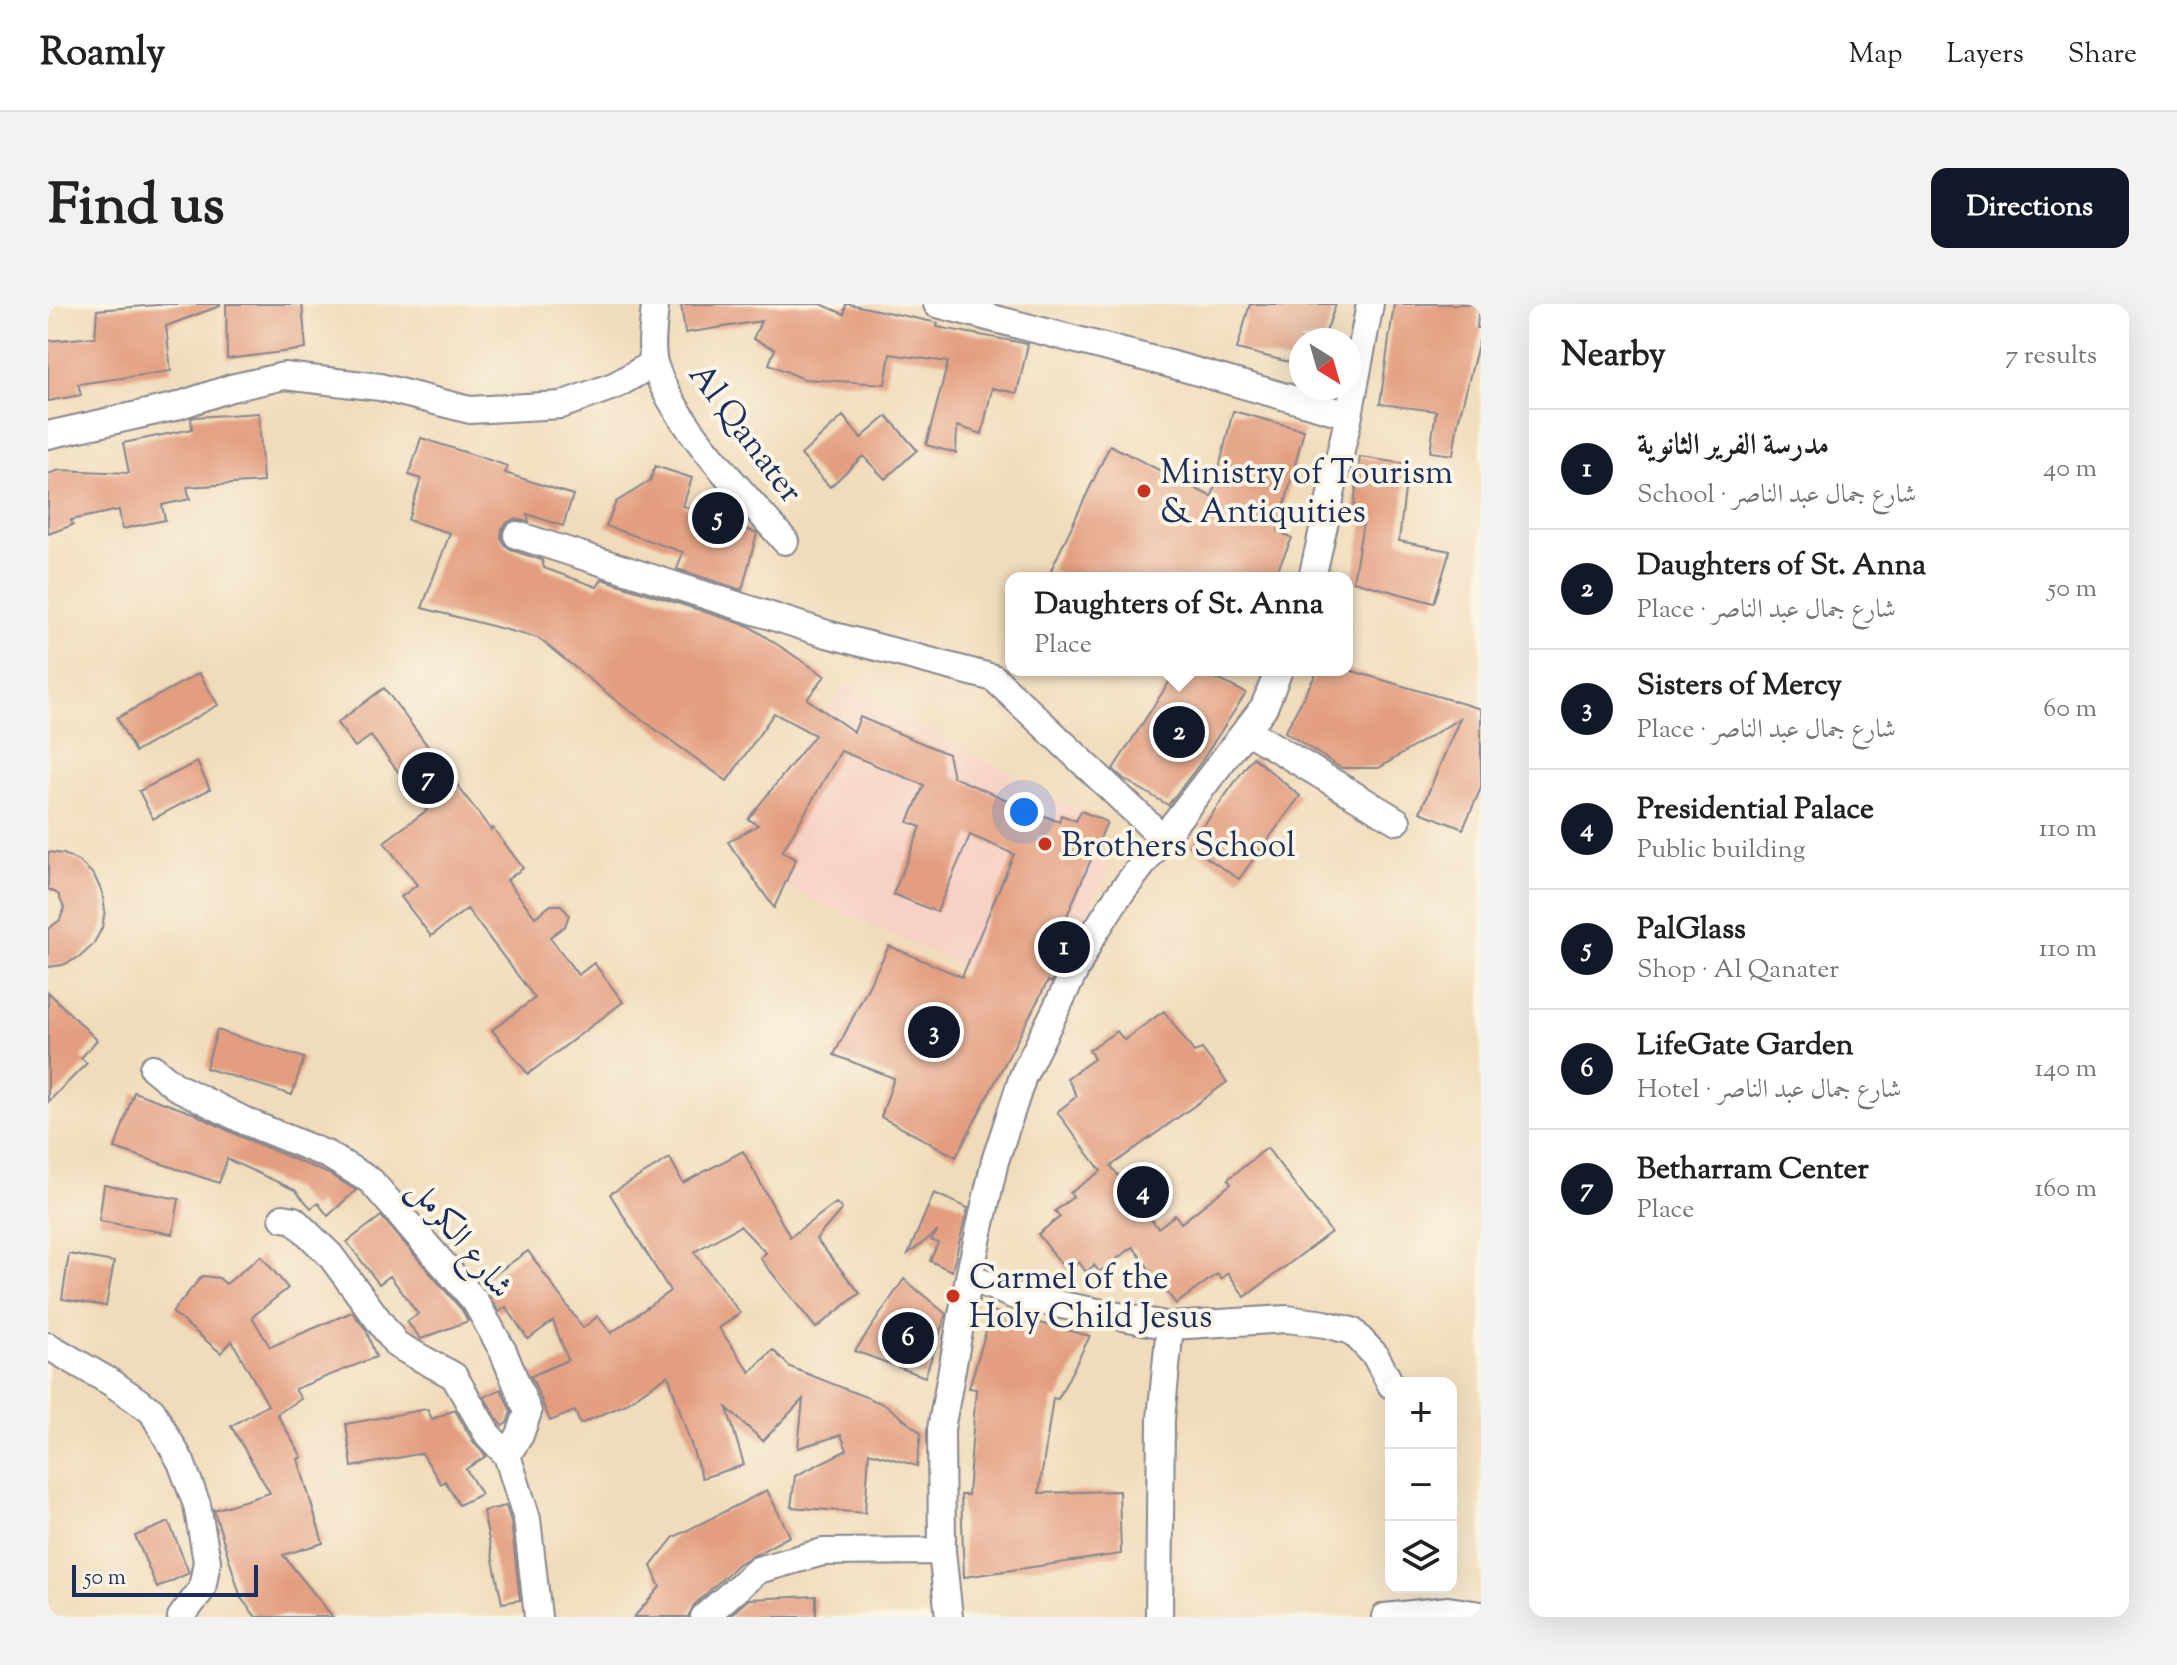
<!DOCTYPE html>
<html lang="en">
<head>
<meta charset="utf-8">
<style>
  body { margin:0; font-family:"Sorts Mill Goudy",Amiri,serif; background:#f2f2f2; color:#222 }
  .controls { position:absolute; right:24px; bottom:24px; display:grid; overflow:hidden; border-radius:16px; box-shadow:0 8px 32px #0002 }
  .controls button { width:72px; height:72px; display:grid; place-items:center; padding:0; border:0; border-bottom:2px solid #e0e0e0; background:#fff; color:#222; font:40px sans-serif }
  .compass { position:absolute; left:1241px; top:24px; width:72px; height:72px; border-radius:50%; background:#fff; box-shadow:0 8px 32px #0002; rotate:143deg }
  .scale { position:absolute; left:24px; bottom:20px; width:186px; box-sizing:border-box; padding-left:8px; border:4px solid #1b2f5e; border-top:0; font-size:22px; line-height:28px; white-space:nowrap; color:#1b2f5e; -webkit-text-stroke:6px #fcf5e5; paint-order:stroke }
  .you { position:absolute; left:976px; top:508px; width:28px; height:28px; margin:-20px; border:6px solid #fff; border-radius:50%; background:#1a73e8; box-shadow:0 0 0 12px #1a73e833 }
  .badge { display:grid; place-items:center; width:52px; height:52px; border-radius:50%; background:#111827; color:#fff; font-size:26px; font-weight:700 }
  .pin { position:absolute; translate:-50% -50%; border:4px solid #fff; box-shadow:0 2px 8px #0006 }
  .popup { position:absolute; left:957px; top:268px; width:348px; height:104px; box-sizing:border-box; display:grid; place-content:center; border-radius:16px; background:#fff; filter:drop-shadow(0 2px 6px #0005); font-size:26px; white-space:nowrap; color:#767676 }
  .popup b { font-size:30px; color:#222 }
  .popup::after { content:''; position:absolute; left:50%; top:100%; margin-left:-16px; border:16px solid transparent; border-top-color:#fff }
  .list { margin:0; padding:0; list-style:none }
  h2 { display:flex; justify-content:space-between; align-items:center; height:104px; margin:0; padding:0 32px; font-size:34px }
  h2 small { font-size:26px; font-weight:400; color:#767676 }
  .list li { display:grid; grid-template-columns:52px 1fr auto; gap:24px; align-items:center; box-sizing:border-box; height:120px; padding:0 32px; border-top:2px solid #e0e0e0 }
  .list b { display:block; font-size:30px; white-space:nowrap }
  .list p { margin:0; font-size:26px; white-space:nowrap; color:#767676 }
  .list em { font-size:26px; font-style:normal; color:#767676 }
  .icon { flex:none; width:44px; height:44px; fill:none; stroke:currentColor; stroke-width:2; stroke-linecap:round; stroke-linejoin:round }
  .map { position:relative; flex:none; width:1433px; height:1313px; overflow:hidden; border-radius:16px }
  header { display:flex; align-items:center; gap:48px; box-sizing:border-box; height:112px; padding:0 40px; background:#fff; border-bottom:2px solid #e0e0e0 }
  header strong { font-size:38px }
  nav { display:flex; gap:44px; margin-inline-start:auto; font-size:28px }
  .intro { display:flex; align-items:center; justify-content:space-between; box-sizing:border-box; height:192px; padding:0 48px }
  h1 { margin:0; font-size:56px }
  .button { padding:20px 36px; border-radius:16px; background:#111827; color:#fff; font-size:28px; font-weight:700 }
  main { display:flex; gap:48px; padding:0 48px }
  aside { flex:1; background:#fff; border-radius:16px; box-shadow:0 8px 32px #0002 }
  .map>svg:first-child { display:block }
</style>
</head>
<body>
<header>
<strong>Roamly</strong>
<nav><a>Map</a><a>Layers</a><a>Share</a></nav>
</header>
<div class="intro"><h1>Find us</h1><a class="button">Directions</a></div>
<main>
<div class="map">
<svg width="1433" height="1313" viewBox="0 0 1433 1313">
  <rect width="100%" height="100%" fill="#fcf5e5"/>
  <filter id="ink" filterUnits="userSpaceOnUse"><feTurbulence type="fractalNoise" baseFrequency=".0125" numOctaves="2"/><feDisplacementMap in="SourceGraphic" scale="16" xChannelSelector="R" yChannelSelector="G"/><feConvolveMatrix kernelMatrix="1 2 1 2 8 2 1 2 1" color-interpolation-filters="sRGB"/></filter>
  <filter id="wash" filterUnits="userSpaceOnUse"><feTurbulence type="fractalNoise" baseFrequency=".006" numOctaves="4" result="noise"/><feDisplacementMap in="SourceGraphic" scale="32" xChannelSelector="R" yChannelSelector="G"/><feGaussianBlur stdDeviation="1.8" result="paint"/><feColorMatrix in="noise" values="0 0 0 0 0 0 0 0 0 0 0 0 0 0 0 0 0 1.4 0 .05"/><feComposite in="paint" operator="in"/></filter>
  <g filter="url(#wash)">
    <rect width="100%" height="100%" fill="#f0dbba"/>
    <path fill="#f6d2c5" d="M 797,381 L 1047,515 L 1062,562 L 999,699 L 734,582 L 700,518 Z"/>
    <g id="blocks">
      <path fill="#e39d7f" d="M 121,0 L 172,0 L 172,2 L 118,22 L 123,67 L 30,80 L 33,91 L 0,97 L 0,37 L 47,33 L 49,6 Z
        M 178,0 L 254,0 L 258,45 L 179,55 Z
        M 633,0 L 773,0 L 796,10 L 798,0 L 801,0 L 890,19 L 889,23 L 980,40 L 969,89 L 944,84 L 934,130 L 909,122 L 908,149 L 878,141 L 900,58 L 842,50 L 837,80 L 756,75 L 721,60 L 727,45 L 705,35 L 713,17 L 637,29 Z
        M 1202,0 L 1288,0 L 1275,36 L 1253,36 L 1253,61 L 1189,45 Z
        M 1346,0 L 1431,0 L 1429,24 L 1433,24 L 1433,29 L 1410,118 L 1405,151 L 1382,148 L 1388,107 L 1332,100 Z
        M 1185,107 L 1256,126 L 1230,227 L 1244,234 L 1226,274 L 1019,274 L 1003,266 L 1062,141 L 1164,193 Z
        M 211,109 L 215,178 L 139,183 L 142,195 L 114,201 L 117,216 L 74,225 L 71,206 L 23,216 L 25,221 L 0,230 L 0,170 L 12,166 L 81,169 L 75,139 L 144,125 L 143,114 L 147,113 Z
        M 795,112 L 813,134 L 839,112 L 869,146 L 837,175 L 815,152 L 782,183 L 753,151 Z
        M 373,134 L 460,162 L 457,169 L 525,191 L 515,222 L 479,210 L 481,218 L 466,215 L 459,219 L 454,225 L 453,234 L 457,241 L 463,246 L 494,256 L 496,264 L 549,283 L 554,275 L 701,322 L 777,372 L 759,395 L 806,428 L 812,413 L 900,450 L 905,473 L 1011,518 L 1013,511 L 1028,517 L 1033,507 L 1059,518 L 1007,640 L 1019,646 L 1003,679 L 1000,677 L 908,853 L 833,813 L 846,774 L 786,751 L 841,642 L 914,673 L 966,550 L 922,531 L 889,608 L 845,590 L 873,523 L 860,518 L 876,481 L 793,447 L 734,548 L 748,555 L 726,604 L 680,538 L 710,521 L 700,515 L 767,431 L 726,409 L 679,477 L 575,402 L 490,334 L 374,304 L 402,229 L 360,216 L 373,175 L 361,171 Z
        M 1312,153 L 1360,160 L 1351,237 L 1402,247 L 1386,299 L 1305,277 L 1315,219 L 1304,218 Z
        M 607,162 L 644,174 L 635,202 L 709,229 L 694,286 L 629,265 L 635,248 L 558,222 L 568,198 L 602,177 Z
        M 1129,366 L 1151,366 L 1198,389 L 1153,458 L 1120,501 L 1076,475 L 1065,465 Z
        M 1270,366 L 1301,366 L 1433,405 L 1433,484 L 1415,525 L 1372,508 L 1412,414 L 1331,464 L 1293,464 L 1237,428 Z
        M 151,369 L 170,401 L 87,448 L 69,414 Z
        M 336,384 L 443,526 L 445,524 L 475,564 L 459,576 L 487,613 L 503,601 L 513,601 L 521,611 L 517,622 L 502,633 L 530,671 L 546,659 L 575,698 L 480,770 L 444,726 L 487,694 L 419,605 L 383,632 L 353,593 L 369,581 L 336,538 L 379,506 L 323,432 L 307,443 L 289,419 Z
        M 1205,453 L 1252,492 L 1191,575 L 1141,542 Z
        M 149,458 L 162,485 L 105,515 L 91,487 Z
        M 0,548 L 16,550 L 32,558 L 46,571 L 54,588 L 57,606 L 54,624 L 45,641 L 32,653 L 15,661 L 0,663 L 0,625 L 12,616 L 16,604 L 10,590 L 0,585 Z
        M 0,688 L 49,736 L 33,754 L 39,759 L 0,798 Z
        M 1116,707 L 1146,748 L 1154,745 L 1179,778 L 1063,862 L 1110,924 L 1127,911 L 1133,919 L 1183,880 L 1180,875 L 1219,844 L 1283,928 L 1197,993 L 1180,969 L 1173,975 L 1169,970 L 1128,1000 L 1085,943 L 1051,968 L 1046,961 L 1038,968 L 1031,958 L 1019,967 L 990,930 L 1012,913 L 1007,907 L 1025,893 L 1022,889 L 1053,867 L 1009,808 L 1029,792 L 1019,774 L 1046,755 L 1041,746 L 1069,727 L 1076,736 Z
        M 169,726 L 256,754 L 244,791 L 158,764 Z
        M 86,788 L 147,810 L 193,833 L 281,870 L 308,886 L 280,912 L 270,899 L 263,904 L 247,886 L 179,855 L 171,879 L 67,844 Z
        M 695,847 L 742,933 L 788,899 L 794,905 L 768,935 L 812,989 L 768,1024 L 712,954 L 718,949 L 692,922 L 646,948 L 692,1009 L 671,1024 L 702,1068 L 725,1046 L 742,1063 L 838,1101 L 873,1129 L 869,1162 L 821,1148 L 817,1209 L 743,1203 L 747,1172 L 799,1146 L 793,1131 L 750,1144 L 755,1095 L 715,1137 L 679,1104 L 696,1161 L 654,1174 L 620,1071 L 576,1101 L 532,1120 L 527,1107 L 502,1117 L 483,1072 L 520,1056 L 505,1017 L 480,1035 L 458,1003 L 451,1008 L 433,980 L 480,947 L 535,1024 L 550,1012 L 563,1029 L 622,987 L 562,890 L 622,854 L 635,879 Z
        M 56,881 L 131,895 L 125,930 L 51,917 Z
        M 886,889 L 920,904 L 904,967 L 882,957 L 890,939 L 883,936 L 890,927 L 860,950 Z
        M 333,912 L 414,1006 L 420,1017 L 373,1035 L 359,1018 L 370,1010 L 342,972 L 331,980 L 299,938 Z
        M 21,950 L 66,958 L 58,1002 L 14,995 Z
        M 213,952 L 240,984 L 204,1013 L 222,1043 L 304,1008 L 318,1026 L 328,1053 L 247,1085 L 253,1095 L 229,1110 L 254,1153 L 250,1155 L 275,1239 L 235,1251 L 285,1313 L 208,1313 L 193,1294 L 166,1206 L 222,1189 L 183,1122 L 220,1101 L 184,1037 L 173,1049 L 124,1008 L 154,972 L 171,974 L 178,980 Z
        M 856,975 L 898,1010 L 877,1073 L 807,1047 Z
        M 944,1007 L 1042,1032 L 1010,1095 L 1005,1094 L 991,1189 L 1071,1187 L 1073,1250 L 916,1273 L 913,1191 L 920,1191 L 928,1085 L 921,1084 Z
        M 453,1085 L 463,1108 L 459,1119 L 454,1122 L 436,1093 Z
        M 379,1105 L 384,1115 L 407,1106 L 426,1139 L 438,1152 L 418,1165 L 433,1190 L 411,1201 L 397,1177 L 393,1180 L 374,1149 L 304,1163 L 298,1120 Z
        M 719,1186 L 742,1232 L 690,1260 L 646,1301 L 640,1313 L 586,1313 L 612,1283 L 603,1262 L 626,1233 Z
        M 458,1202 L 463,1218 L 472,1296 L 454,1299 L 435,1207 Z
        M 121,1218 L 141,1269 L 109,1284 L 87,1232 Z
        M 768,1292 L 768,1313 L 680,1313 L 701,1295 Z"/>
    </g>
  </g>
  <g filter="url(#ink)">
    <use href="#blocks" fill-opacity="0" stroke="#86858c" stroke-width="2"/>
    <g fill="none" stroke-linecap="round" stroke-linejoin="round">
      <defs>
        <path id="minor" d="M 607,0 C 606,19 601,45 607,62 C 625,118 698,192 737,237
          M 889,0 L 1122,60 L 1301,111 L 1322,0
          M 0,131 L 126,103 L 183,84 L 236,72 L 332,83 L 422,106 L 513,101 L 568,81 L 606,59
          M 469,231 L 779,330 L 946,374 L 1115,534
          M 1264,274 L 1301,111
          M 1198,426 L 1349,517
          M 105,764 L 127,782 L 199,818 L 280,851 L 323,877 L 427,997 L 455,1047 L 480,1108 L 472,1131 L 459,1151 L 479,1215 L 490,1313
          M 235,914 L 246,916 L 282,951 L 349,1041 L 406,1072 L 440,1131 L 459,1151
          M 921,973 L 967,992 L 1122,1022 L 1239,1015 L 1277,1020 L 1304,1027 L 1327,1051 L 1343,1081
          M 0,1042 L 64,1079 L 104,1107 L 133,1158 L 149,1201 L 159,1257 L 154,1285 L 133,1313
          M 656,1313 L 710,1266 L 775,1248 L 894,1247
          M 901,1313 L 894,1247 L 893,1125 L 921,973 L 947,857 L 975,772 L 1042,636 L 1068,595 L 1216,403 L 1231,366
          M 1111,1313 L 1113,1115 L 1122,1022
          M 1337,1313 L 1400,1306 L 1433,1311"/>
      </defs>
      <use href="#minor" stroke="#86858c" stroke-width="30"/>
      <use href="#minor" stroke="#fff" stroke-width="26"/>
    </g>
  </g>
  <g fill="#c8321e" stroke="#fcf5e5" stroke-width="3">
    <circle cx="1096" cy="187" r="8"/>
    <circle cx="997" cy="540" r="8"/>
    <circle cx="905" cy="992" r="8"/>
  </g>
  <g text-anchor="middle" stroke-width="8" stroke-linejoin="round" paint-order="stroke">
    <g font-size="34" fill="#1b2f5e" stroke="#fcf5e5">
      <text transform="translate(699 128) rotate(53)" y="12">Al Qanater</text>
      <text transform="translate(414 933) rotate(51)" y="12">شارع الكرمل</text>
    </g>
    <g font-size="34" fill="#1b2f5e" stroke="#fcf5e5" text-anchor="start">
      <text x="1112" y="179">Ministry of Tourism<tspan x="1112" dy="39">&amp; Antiquities</tspan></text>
      <text x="1013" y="552">Brothers School</text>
      <text x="921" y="984">Carmel of the<tspan x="921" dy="39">Holy Child Jesus</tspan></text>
    </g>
  </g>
</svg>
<div class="controls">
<button>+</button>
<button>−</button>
<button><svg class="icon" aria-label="layers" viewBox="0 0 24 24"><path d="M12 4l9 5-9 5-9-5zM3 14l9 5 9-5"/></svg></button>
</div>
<svg class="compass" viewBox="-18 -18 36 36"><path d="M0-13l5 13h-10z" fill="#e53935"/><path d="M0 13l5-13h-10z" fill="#767676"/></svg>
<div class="scale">50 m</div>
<div class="you"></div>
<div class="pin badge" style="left:1016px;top:643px">1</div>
<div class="pin badge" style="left:1131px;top:428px">2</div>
<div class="popup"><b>Daughters of St. Anna</b>Place</div>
<div class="pin badge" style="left:886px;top:728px">3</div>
<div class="pin badge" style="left:1095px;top:888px">4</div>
<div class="pin badge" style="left:670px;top:214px">5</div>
<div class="pin badge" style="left:860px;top:1034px">6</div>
<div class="pin badge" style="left:380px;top:474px">7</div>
</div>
<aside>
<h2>Nearby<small>7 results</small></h2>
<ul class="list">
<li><span class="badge">1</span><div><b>مدرسة الفرير الثانوية</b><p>School · شارع جمال عبد الناصر</p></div><em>40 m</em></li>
<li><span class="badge">2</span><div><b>Daughters of St. Anna</b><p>Place · شارع جمال عبد الناصر</p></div><em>50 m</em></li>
<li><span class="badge">3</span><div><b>Sisters of Mercy</b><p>Place · شارع جمال عبد الناصر</p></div><em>60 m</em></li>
<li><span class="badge">4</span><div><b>Presidential Palace</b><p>Public building</p></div><em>110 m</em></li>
<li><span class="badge">5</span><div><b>PalGlass</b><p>Shop · Al Qanater</p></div><em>110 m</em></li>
<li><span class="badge">6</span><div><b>LifeGate Garden</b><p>Hotel · شارع جمال عبد الناصر</p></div><em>140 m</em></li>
<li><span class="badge">7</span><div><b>Betharram Center</b><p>Place</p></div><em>160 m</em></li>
</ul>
</aside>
</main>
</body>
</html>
